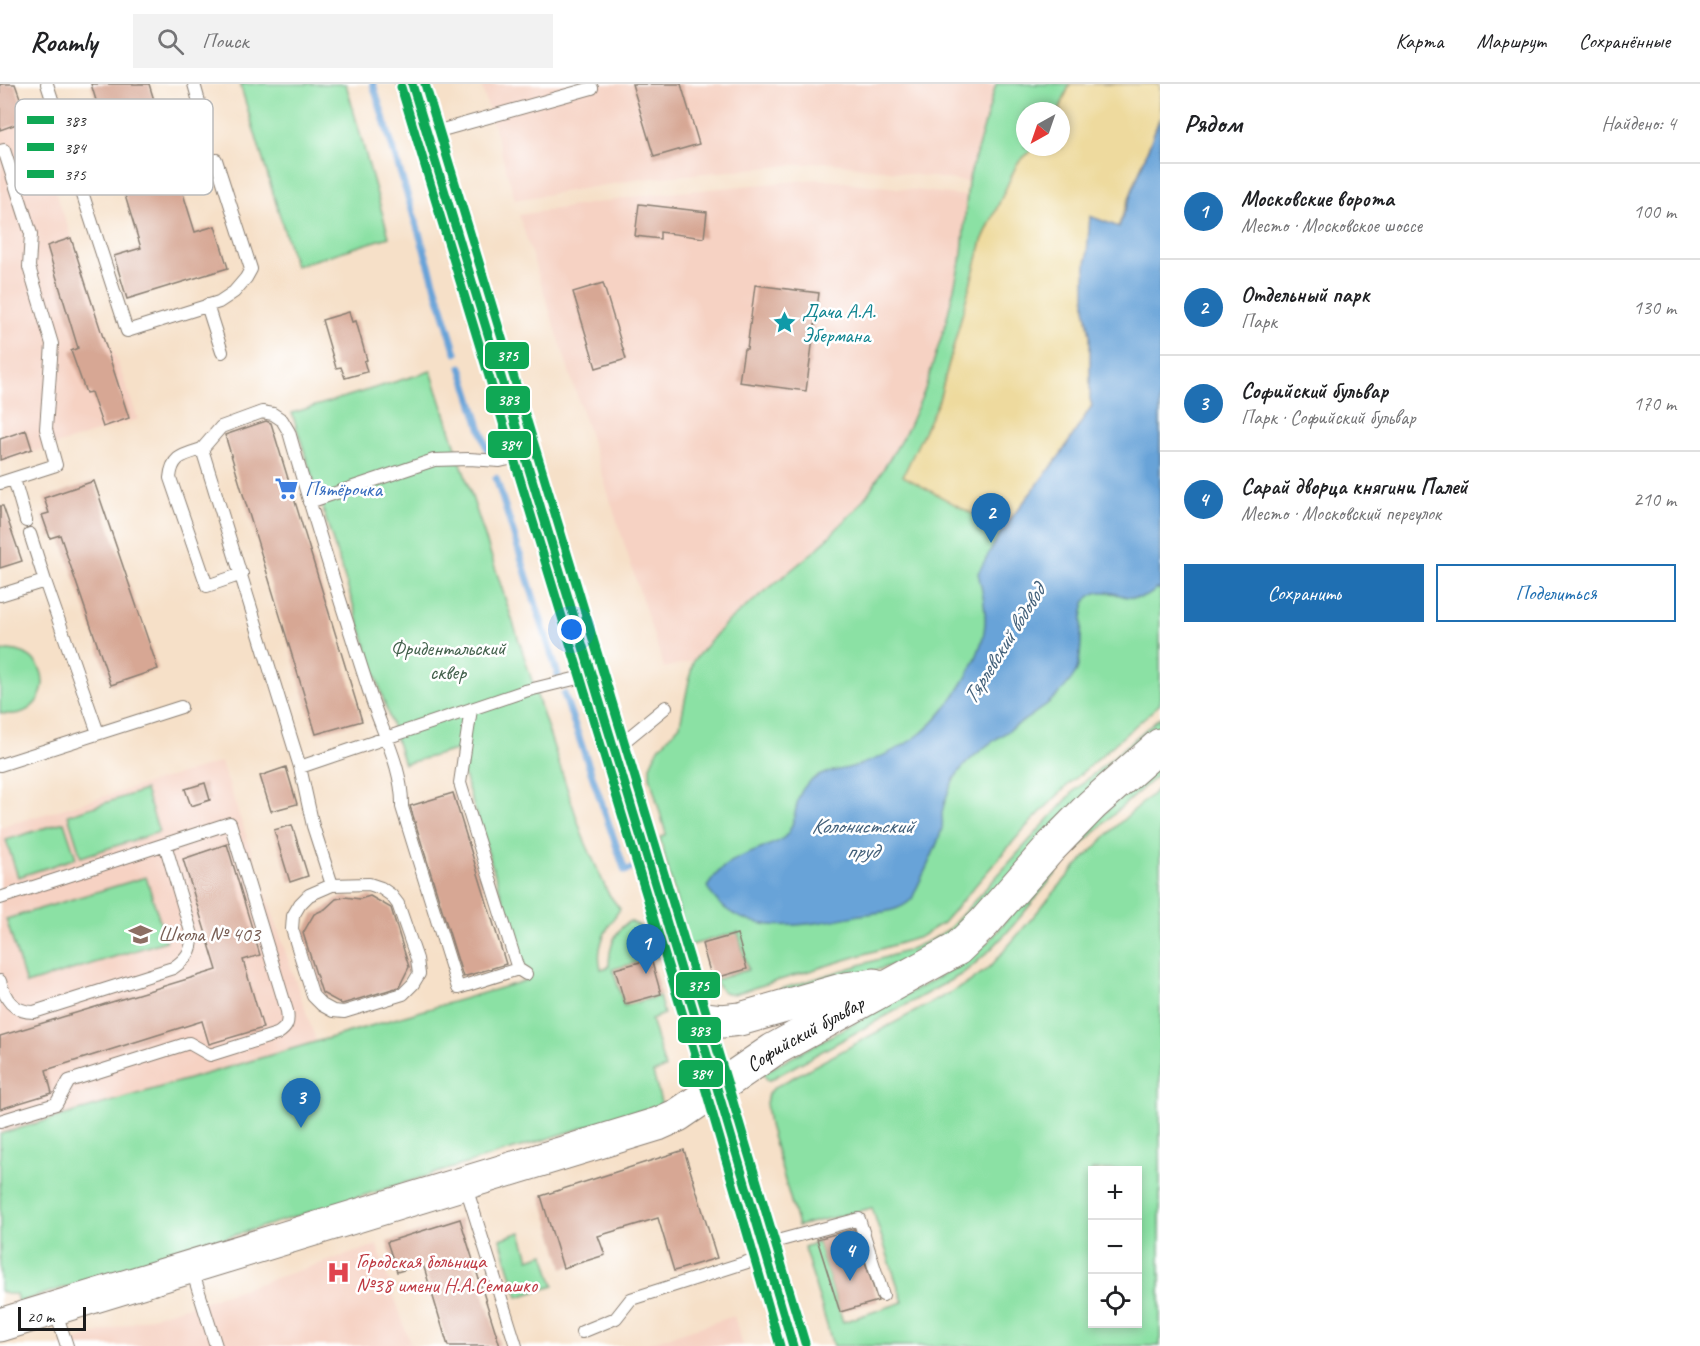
<!DOCTYPE html>
<html lang="ru">
<head>
<meta charset="utf-8">
<style>
  body { margin:0; font-family:Caveat,sans-serif; background:#f2f2f2; color:#202124 }
  .controls { position:absolute; right:18px; bottom:18px; display:grid; overflow:hidden; border-radius:0px; box-shadow:0 3px 9px #0003 }
  .controls button { width:54px; height:54px; display:grid; place-items:center; padding:0; border:0; border-bottom:2px solid #e0e0e0; background:#fff; color:#202124; font:30px sans-serif }
  .compass { position:absolute; left:1016px; top:18px; width:54px; height:54px; border-radius:50%; background:#fff; box-shadow:0 3px 9px #0003; rotate:220deg }
  .scale { position:absolute; left:18px; bottom:15px; width:68px; box-sizing:border-box; padding-left:6px; border:3px solid #1c1c1c; border-top:0; font-size:16px; line-height:21px; white-space:nowrap; color:#1c1c1c; -webkit-text-stroke:4px #fff; paint-order:stroke }
  .you { position:absolute; left:572px; top:546px; width:21px; height:21px; margin:-15px; border:4px solid #fff; border-radius:50%; background:#1a73e8; box-shadow:0 0 0 9px #1a73e833 }
  .badge { display:grid; place-items:center; width:39px; height:39px; border-radius:50%; background:#1f6fb2; color:#fff; font-size:20px; font-weight:700 }
  .pin { position:absolute; translate:-50% -50px; filter:drop-shadow(0 2px 3px #0008) }
  .pin::after { content:''; position:absolute; top:32px; width:21px; height:18px; background:inherit; clip-path:polygon(0 0,100% 0,50% 100%) }
  .list { margin:0; padding:0; list-style:none }
  h2 { display:flex; justify-content:space-between; align-items:center; height:78px; margin:0; padding:0 24px; font-size:26px }
  h2 small { font-size:20px; font-weight:400; color:#757577 }
  .list li { display:grid; grid-template-columns:39px 1fr auto; gap:18px; align-items:center; box-sizing:border-box; height:96px; padding:0 24px; border-top:2px solid #e0e0e0 }
  .list b { display:block; font-size:22px; white-space:nowrap }
  .list p { margin:0; font-size:20px; white-space:nowrap; color:#757577 }
  .list em { font-size:20px; font-style:normal; color:#757577 }
  .actions { display:flex; gap:12px; padding:18px 24px }
  .actions a { flex:1; padding:14px 0; border:2px solid #1f6fb2; border-radius:0px; text-align:center; font-size:21px; color:#1f6fb2 }
  .actions .main { background:#1f6fb2; color:#fff }
  .icon { flex:none; width:33px; height:33px; fill:none; stroke:currentColor; stroke-width:2; stroke-linecap:round; stroke-linejoin:round }
  .map { position:relative; flex:none; width:1160px; height:1262px; overflow:hidden }
  header { display:flex; align-items:center; gap:36px; box-sizing:border-box; height:84px; padding:0 30px; background:#fff; border-bottom:2px solid #e0e0e0 }
  header strong { font-size:28px }
  nav { display:flex; gap:33px; margin-inline-start:auto; font-size:21px }
  .search { width:420px; height:54px; background:#f2f2f2; display:flex; align-items:center; gap:15px; box-sizing:border-box; padding:0 21px; border-radius:0px; color:#757577; font-size:22px }
  main { display:flex }
  aside { flex:1; background:#fff }
  .map>svg:first-child { display:block }
</style>
</head>
<body>
<header>
<strong>Roamly</strong>
<div class="search"><svg class="icon" aria-label="search" viewBox="0 0 24 24"><circle cx="10" cy="10" r="6"/><path d="M15 15l6 6"/></svg>Поиск</div>
<nav><a>Карта</a><a>Маршрут</a><a>Сохранённые</a></nav>
</header>
<main>
<div class="map">
<svg width="1160" height="1262" viewBox="0 0 1160 1262">
  <rect width="100%" height="100%" fill="#fff"/>
  <filter id="ink" filterUnits="userSpaceOnUse"><feTurbulence type="fractalNoise" baseFrequency=".0167" numOctaves="2"/><feDisplacementMap in="SourceGraphic" scale="12" xChannelSelector="R" yChannelSelector="G"/><feConvolveMatrix kernelMatrix="1 2 1 2 8 2 1 2 1" color-interpolation-filters="sRGB"/></filter>
  <filter id="wash" filterUnits="userSpaceOnUse"><feTurbulence type="fractalNoise" baseFrequency=".008" numOctaves="4" result="noise"/><feDisplacementMap in="SourceGraphic" scale="24" xChannelSelector="R" yChannelSelector="G"/><feGaussianBlur stdDeviation="1.35" result="paint"/><feColorMatrix in="noise" values="0 0 0 0 0 0 0 0 0 0 0 0 0 0 0 0 0 1.4 0 .05"/><feComposite in="paint" operator="in"/></filter>
  <g filter="url(#wash)">
    <rect width="100%" height="100%" fill="#f6e0c8"/>
    <path fill="#f6d2c3" d="M 0,0 L 16,0 L 138,335 L 0,379 Z
      M 481,0 L 996,0 L 968,98 L 826,78 L 642,95 L 515,116 Z
      M 819,95 L 967,112 L 962,170 L 939,263 L 924,308 L 909,342 L 869,408 L 856,425 L 817,464 L 725,540 L 693,577 L 664,584 L 519,131 L 645,111 Z
      M 221,678 L 316,957 L 0,1050 L 0,743 Z
      M 377,1161 L 411,1262 L 55,1262 L 202,1218 Z
      M 734,1232 L 743,1262 L 639,1262 Z"/>
    <path fill="#8be1a4" stroke="#547e60" stroke-width="1.5" fill-rule="evenodd" d="M 240,0 L 346,0 L 389,153 L 295,182 Z
      M 996,0 L 1070,0 L 1059,27 L 1025,27 L 1025,63 L 1035,63 L 1017,80 L 982,157 L 939,316 L 904,392 L 1061,370 L 1118,143 L 1160,33 L 1160,620 L 1069,700 L 1025,744 L 943,839 L 920,853 L 734,910 C 723,910 719,905 715,896 L 748,886 L 738,848 L 688,862 L 660,754 L 666,750 L 650,693 L 650,682 L 658,665 L 680,641 L 693,577 L 725,540 L 817,465 L 856,425 L 869,408 L 894,368 L 909,342 L 924,308 L 946,238 L 962,170 L 968,98 Z
      M 431,287 L 583,753 L 608,809 L 620,825 C 607,843 595,862 601,885 L 609,883 C 609,865 613,847 630,837 L 640,842 L 646,852 L 665,871 L 613,885 L 624,922 L 659,912 L 664,930 L 651,935 L 665,984 L 653,989 L 662,1022 L 621,1032 L 18,1218 L 16,1210 L 6,1210 L 0,1207 L 0,1050 L 528,896 L 456,666 L 404,680 L 292,329 Z
      M 8,566 C 60,568 51,640 0,629 L 0,568 Z
      M 1160,633 L 1160,645 L 968,841 L 909,876 L 748,926 L 745,916 L 906,867 L 935,854 L 949,845 L 1075,706 Z
      M 1160,676 L 1160,689 C 1128,717 1095,746 1066,778 C 1032,817 1004,859 962,890 L 768,997 L 763,989 L 957,883 L 978,868 L 995,850 L 1059,772 Z
      M 1160,703 L 1160,1262 L 833,1262 L 804,1163 L 818,1158 L 843,1238 L 903,1218 L 872,1124 L 798,1142 L 769,1041 L 766,1019 L 768,1010 L 775,1003 L 968,899 L 991,882 L 1074,785 L 1115,743 ZM 1092,1086 L 1138,1086 L 1138,1240 L 1092,1240 Z
      M 145,706 L 159,748 L 81,773 L 68,731 Z
      M 64,738 L 76,774 L 18,793 L 6,756 Z
      M 146,793 L 166,857 L 26,900 L 6,835 Z
      M 521,1148 L 529,1175 L 544,1170 L 554,1202 L 518,1213 L 500,1155 Z"/>
    <path fill="#eeda9e" stroke="#857b5d" stroke-width="1.5" d="M 1070,0 L 1160,0 L 1160,33 L 1118,143 L 1090,133 L 1085,223 L 1090,251 L 1090,315 L 1092,321 L 1061,370 L 1002,446 L 903,392 L 939,316 L 982,157 L 1017,80 L 1035,63 L 1061,63 L 1061,27 L 1059,27 Z"/>
    <path fill="#68a3d8" stroke="#42607a" stroke-width="1.5" d="M 1160,33 L 1160,505 L 1156,505 C 1135,529 1109,496 1089,513 C 1077,523 1085,570 1076,588 C 1052,631 983,652 956,692 C 951,700 943,720 942,730 C 942,735 943,739 942,744 C 937,766 921,793 912,815 C 898,829 879,828 860,831 C 811,841 737,858 707,803 C 725,775 737,775 765,763 C 770,760 777,759 782,755 C 800,741 791,714 808,699 C 823,686 841,687 859,681 C 879,674 903,663 920,650 C 948,628 983,575 985,539 C 986,522 982,505 978,489 L 1002,446 L 1061,370 L 1092,322 L 1090,315 L 1090,251 L 1085,223 L 1085,194 L 1090,132 L 1119,143 Z"/>
    <g fill="none" stroke-linecap="round" stroke-linejoin="round">
      <path stroke="#68a3d8" stroke-width="7" d="M 373,0 L 456,269
        M 461,283 L 487,365
        M 496,394 L 558,591
        M 564,610 L 625,787 L 630,785"/>
    </g>
    <g id="blocks">
      <path fill="#d7a794" d="M 0,0 L 15,0 L 28,36 L 0,46 Z
        M 91,0 L 149,0 L 195,148 L 215,142 L 228,184 L 127,215 L 114,172 L 141,164 Z
        M 632,0 L 681,0 L 699,60 L 654,73 Z
        M 639,120 L 707,128 L 704,154 L 660,148 L 660,155 L 635,152 Z
        M 71,154 L 129,334 L 103,343 L 91,308 L 86,309 L 71,267 L 78,264 L 47,162 Z
        M 603,199 L 626,275 L 596,284 L 573,208 Z
        M 755,201 L 819,209 L 806,307 L 739,298 L 744,265 L 747,265 Z
        M 349,228 L 352,238 L 356,237 L 367,276 L 364,277 L 367,288 L 345,294 L 341,283 L 336,284 L 322,236 Z
        M 266,337 L 271,339 L 362,637 L 316,650 L 225,351 Z
        M 26,346 L 32,365 L 0,376 L 0,355 Z
        M 94,397 L 158,585 L 111,601 L 60,451 L 50,454 L 42,431 L 49,429 L 44,414 Z
        M 0,422 L 3,422 L 22,477 L 0,484 Z
        M 286,683 L 297,720 L 271,727 L 260,692 Z
        M 205,699 L 210,716 L 191,722 L 185,705 Z
        M 453,709 L 506,880 L 463,893 L 410,722 Z
        M 292,741 L 308,792 L 290,798 L 274,746 Z
        M 227,760 L 260,871 L 243,876 L 263,944 L 209,960 L 202,937 L 46,986 L 52,1009 L 0,1025 L 0,952 L 217,886 L 183,775 Z
        M 370,812 L 391,824 L 409,883 L 399,903 L 342,920 L 322,909 L 303,849 L 314,830 L 325,825 L 336,815 L 345,813 L 360,815 Z
        M 737,850 L 747,885 L 712,895 L 702,860 Z
        M 651,875 L 661,910 L 625,920 L 615,885 Z
        M 684,1066 L 717,1174 L 674,1187 L 658,1134 L 598,1152 L 605,1171 L 563,1184 L 541,1112 Z
        M 460,1135 L 500,1262 L 448,1262 L 423,1180 L 397,1188 L 387,1158 Z
        M 854,1145 L 878,1217 L 840,1228 L 817,1155 Z"/>
    </g>
  </g>
  <g filter="url(#ink)">
    <use href="#blocks" fill-opacity="0" stroke="#897e72" stroke-width="1.5"/>
    <g fill="none" stroke-linecap="round" stroke-linejoin="round">
      <defs>
        <path id="lane" d="M 47,0 L 127,247 L 219,218 L 234,208 L 246,194 L 251,185 L 216,76 C 186,80 176,45 203,32 L 194,0
          M 428,50 L 592,4
          M 0,67 L 4,66 L 31,150 L 29,183 L 52,260 L 46,345 L 56,381 L 0,399
          M 207,221 L 222,268
          M 202,365 C 183,371 172,372 170,394 L 207,502 L 242,490
          M 14,395 L 26,437
          M 309,418 L 434,376 L 469,375 L 500,377 L 522,372
          M 30,450 L 45,497 L 98,649
          M 0,511 L 45,497
          M 471,625 L 460,699 L 518,885 L 526,890
          M 616,664 L 666,623
          M 0,681 L 181,623
          M 300,683 L 525,607 L 590,591
          M 369,800 L 381,804 L 391,811 L 398,820 L 417,875 L 419,890 L 413,900 L 403,910 L 344,928 L 333,927 L 322,921 L 313,912 L 292,845 L 293,832 L 300,820 L 309,811 L 332,801 Z
          M 332,801 L 313,742 L 300,683 L 202,365 L 221,343 L 262,328 L 273,330 L 282,336 L 289,348 C 314,436 342,523 370,610 C 382,648 403,684 402,723 L 458,904 L 518,885
          M 0,814 L 230,739 L 287,927 C 289,939 287,944 277,950 L 210,971 L 189,959 L 69,997 L 56,1020 L 0,1037
          M 0,897 C 5,915 13,928 34,928 L 173,884 C 186,875 193,867 192,851 L 165,760
          M 465,1100 L 516,1262
          M 766,1160 L 859,1135 L 883,1211
          M 191,1183 L 216,1262
          M 55,1226 L 67,1262
          M 582,1248 L 616,1234 L 631,1215 L 766,1172"/>
        <g id="secondary">
          <path d="M 412,0 L 717,1004 L 793,1262"/>
          <path d="M 696,934 L 722,937 L 740,935 L 845,905 L 874,901"/>
          <path id="s1" d="M 0,1241 L 658,1040 L 678,1031 L 773,966 L 957,865 L 984,839 L 1049,765 L 1092,721 L 1160,661"/>
        </g>
      </defs>
      <use href="#lane" stroke="#897e72" stroke-width="14"/>
      <use href="#secondary" stroke="#897e72" stroke-width="35"/>
      <use href="#lane" stroke="#fff" stroke-width="12"/>
      <use href="#secondary" stroke="#fff" stroke-width="33"/>
      <defs>
        <path id="bus-1" d="M 412,0 L 717,1004 L 793,1262"/>
        <path id="bus-2" d="M 401,3 L 706,1007 L 780,1262"/>
        <path id="bus-3" d="M 425,0 L 728,1001 L 805,1259"/>
      </defs>
      <use href="#bus-1" stroke="#fff" stroke-width="14"/>
      <use href="#bus-2" stroke="#fff" stroke-width="14"/>
      <use href="#bus-3" stroke="#fff" stroke-width="14"/>
      <use href="#bus-1" stroke="#10a855" stroke-width="9"/>
      <use href="#bus-2" stroke="#10a855" stroke-width="9"/>
      <use href="#bus-3" stroke="#10a855" stroke-width="9"/>
    </g>
  </g>
  <defs>
    <symbol id="sight-bare" viewBox="-9 -9 18 18"><path d="M0-6L1.8-2.2L6-1.7L2.9 1.2L3.7 5.4L0 3.3L-3.7 5.4L-2.9 1.2L-6-1.7L-1.8-2.2Z" fill="#0f9aa8" stroke="#fff" stroke-width="2.5" paint-order="stroke"/></symbol>
    <symbol id="supermarket-bare" viewBox="-9 -9 18 18"><path d="M-6-5.5h2.5l.6 2H6L4.5 2H-2.5L-4.4-4H-6ZM-1.5 3.2a1.3 1.3 0 1 0 .1 0ZM3 3.2a1.3 1.3 0 1 0 .1 0Z" fill="#3f7fe0" stroke="#fff" stroke-width="2.5" paint-order="stroke"/></symbol>
    <symbol id="school-bare" viewBox="-9 -9 18 18"><path d="M0-5L7-2L0 1L-7-2ZM-4 1L0 2.5L4 1V4Q0 6-4 4Z" fill="#8d6e63" stroke="#fff" stroke-width="2.5" paint-order="stroke"/></symbol>
    <symbol id="hospital-bare" viewBox="-9 -9 18 18"><path d="M-5-5h3v3.5h4V-5h3V5h-3V1.5h-4V5h-3Z" fill="#e0444e" stroke="#fff" stroke-width="2.5" paint-order="stroke"/></symbol>
  </defs>
  <g fill-rule="evenodd">
    <use href="#sight-bare" x="768" y="222" width="33" height="33"/>
    <use href="#supermarket-bare" x="270" y="388" width="33" height="33"/>
    <use href="#school-bare" x="124" y="834" width="33" height="33"/>
    <use href="#hospital-bare" x="322" y="1172" width="33" height="33"/>
  </g>
  <g text-anchor="middle" stroke-width="5" stroke-linejoin="round" paint-order="stroke">
    <g font-size="21" fill="#0d838f" stroke="#fff" text-anchor="start">
      <text x="802" y="234">Дача А.А.<tspan x="802" dy="24">Эбермана</tspan></text>
    </g>
    <g font-size="21" fill="#366cbe" stroke="#fff" text-anchor="start">
      <text x="305" y="412">Пятёрочка</text>
    </g>
    <g font-size="21" fill="#43614c" stroke="#fff">
      <text x="448" y="571">Фридентальский<tspan x="448" dy="24">сквер</tspan></text>
    </g>
    <g font-size="21" fill="#785e54" stroke="#fff" text-anchor="start">
      <text x="158" y="857">Школа № 403</text>
    </g>
    <g font-size="21" fill="#1c1c1c" stroke="#fff">
      <text dy="7" stroke="none"><textPath href="#s1" startOffset="861">Софийский бульвар</textPath></text>
    </g>
    <g font-size="21" fill="#be3a42" stroke="#fff" text-anchor="start">
      <text x="356" y="1184">Городская больница<tspan x="356" dy="24">№38 имени Н.А.Семашко</tspan></text>
    </g>
    <g font-size="22" font-style="italic" fill="#42607a" stroke="#fff">
      <text transform="translate(1003 560) rotate(-58)" y="8">Тярлевский водовод</text>
      <text x="862" y="749">Колонистский<tspan x="862" dy="25">пруд</tspan></text>
    </g>
  </g>
  <rect x="15" y="15" width="198" height="96" rx="9" fill="#fff" stroke="#bbb" stroke-width="1.5"/>
  <rect x="27" y="32" width="27" height="8" fill="#10a855"/>
  <rect x="27" y="59" width="27" height="8" fill="#10a855"/>
  <rect x="27" y="86" width="27" height="8" fill="#10a855"/>
  <g font-size="16" fill="#1c1c1c">
    <text x="64" y="42">383</text>
    <text x="64" y="69">384</text>
    <text x="64" y="96">375</text>
  </g>
  <g stroke="#fff" stroke-width="2">
    <rect x="484" y="257" width="46" height="29" rx="6" fill="#10a855"/>
    <rect x="485" y="301" width="46" height="29" rx="6" fill="#10a855"/>
    <rect x="487" y="346" width="45" height="29" rx="6" fill="#10a855"/>
    <rect x="675" y="887" width="46" height="28" rx="6" fill="#10a855"/>
    <rect x="677" y="932" width="45" height="28" rx="6" fill="#10a855"/>
    <rect x="678" y="975" width="46" height="29" rx="6" fill="#10a855"/>
  </g>
  <g font-size="16" text-anchor="middle" font-weight="bold" fill="#fff">
    <text x="507" y="277">375</text>
    <text x="508" y="321">383</text>
    <text x="510" y="366">384</text>
    <text x="698" y="907">375</text>
    <text x="699" y="952">383</text>
    <text x="701" y="995">384</text>
  </g>
</svg>
<div class="controls">
<button>+</button>
<button>−</button>
<button><svg class="icon" aria-label="locate" viewBox="0 0 24 24"><circle cx="12" cy="12" r="6"/><path d="M12 2v4M12 18v4M2 12h4M18 12h4"/></svg></button>
</div>
<svg class="compass" viewBox="-18 -18 36 36"><path d="M0-13l5 13h-10z" fill="#e53935"/><path d="M0 13l5-13h-10z" fill="#757577"/></svg>
<div class="scale">20 m</div>
<div class="you"></div>
<div class="pin badge" style="left:646px;top:890px">1</div>
<div class="pin badge" style="left:991px;top:459px">2</div>
<div class="pin badge" style="left:301px;top:1044px">3</div>
<div class="pin badge" style="left:850px;top:1197px">4</div>
</div>
<aside>
<h2>Рядом<small>Найдено: 4</small></h2>
<ul class="list">
<li><span class="badge">1</span><div><b>Московские ворота</b><p>Место · Московское шоссе</p></div><em>100 m</em></li>
<li><span class="badge">2</span><div><b>Отдельный парк</b><p>Парк</p></div><em>130 m</em></li>
<li><span class="badge">3</span><div><b>Софийский бульвар</b><p>Парк · Софийский бульвар</p></div><em>170 m</em></li>
<li><span class="badge">4</span><div><b>Сарай дворца княгини Палей</b><p>Место · Московский переулок</p></div><em>210 m</em></li>
</ul>
<div class="actions"><a class="main">Сохранить</a><a>Поделиться</a></div>
</aside>
</main>
</body>
</html>
